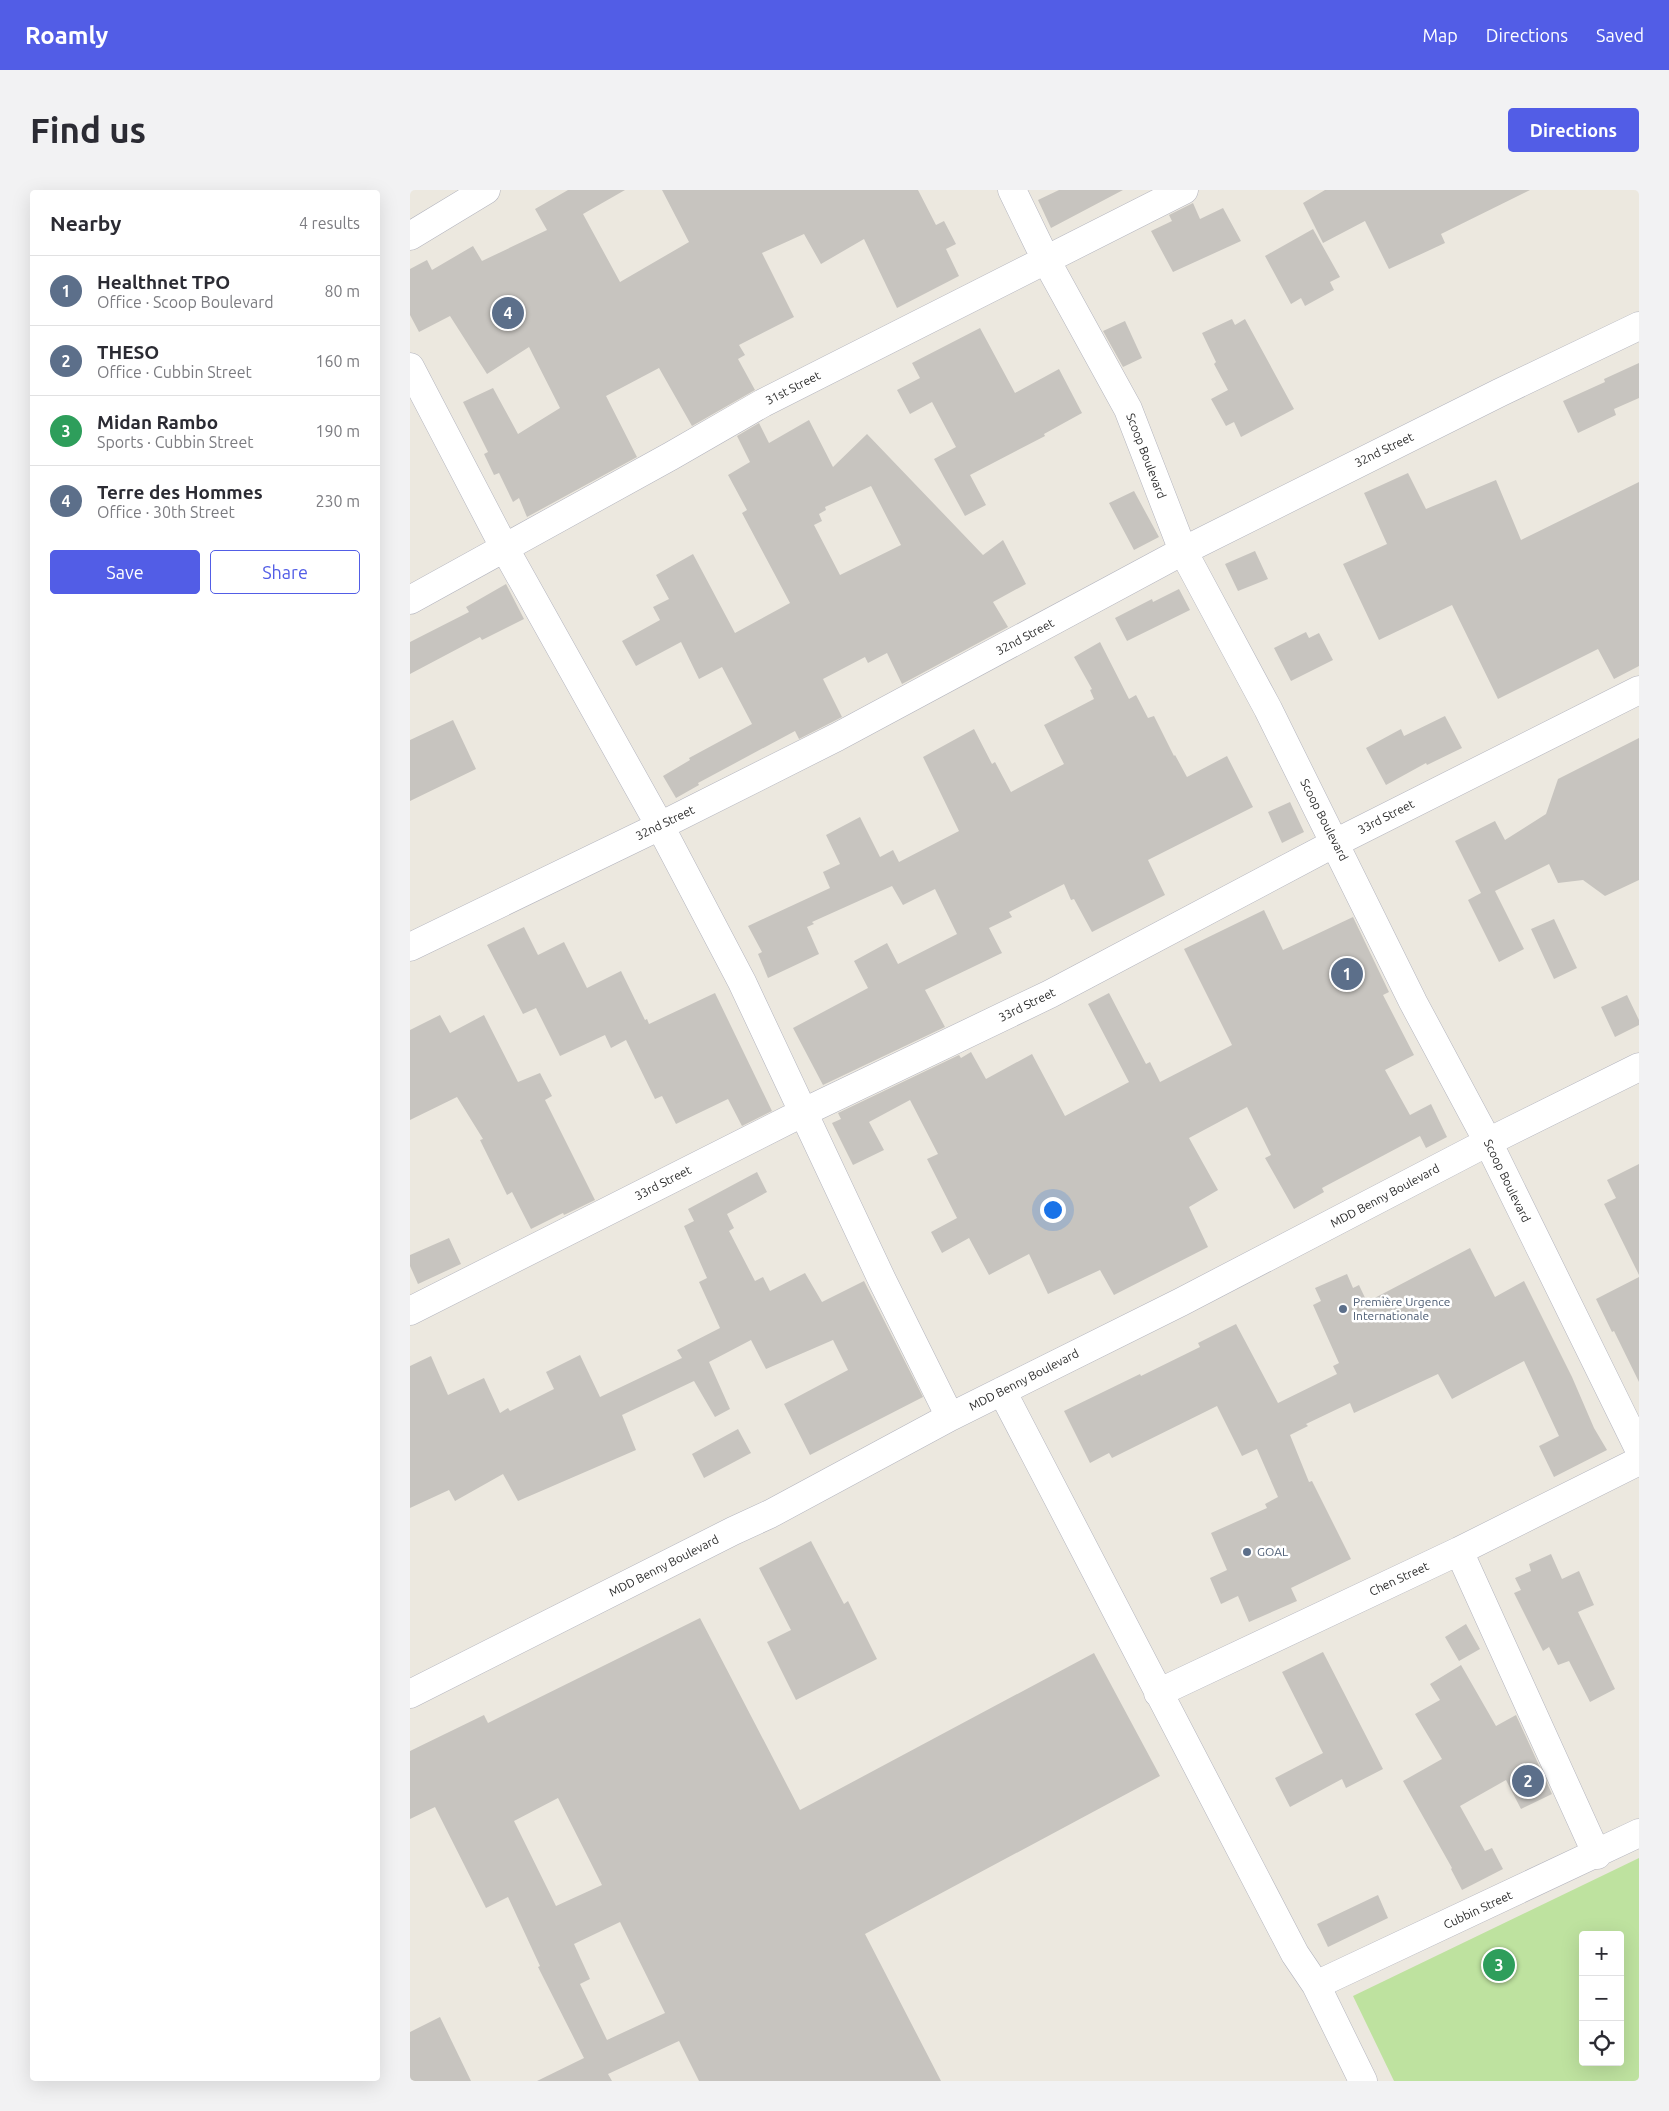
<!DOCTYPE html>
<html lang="en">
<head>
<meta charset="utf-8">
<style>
  body { margin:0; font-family:Ubuntu,sans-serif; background:#f2f2f3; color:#2b2b33 }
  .controls { position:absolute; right:15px; bottom:15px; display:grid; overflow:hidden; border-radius:5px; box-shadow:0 5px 20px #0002 }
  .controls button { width:45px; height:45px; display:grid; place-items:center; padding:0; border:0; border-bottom:1px solid #e1e1e2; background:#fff; color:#2b2b33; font:25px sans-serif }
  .you { position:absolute; left:642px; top:1019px; width:18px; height:18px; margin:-12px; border:4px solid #fff; border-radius:50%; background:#1a73e8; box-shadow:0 0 0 8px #1a73e833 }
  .badge { display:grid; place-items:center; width:32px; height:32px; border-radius:50%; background:#525de6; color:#fff; font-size:16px; font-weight:700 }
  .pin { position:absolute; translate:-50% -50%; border:2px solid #fff; box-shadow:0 1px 5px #0006 }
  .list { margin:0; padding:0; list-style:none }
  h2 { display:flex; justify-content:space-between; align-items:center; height:65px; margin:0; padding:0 20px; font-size:21px }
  h2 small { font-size:16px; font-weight:400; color:#7c7c81 }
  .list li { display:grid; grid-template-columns:32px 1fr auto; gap:15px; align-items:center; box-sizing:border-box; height:70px; padding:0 20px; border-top:1px solid #e1e1e2 }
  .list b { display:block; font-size:19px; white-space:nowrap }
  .list p { margin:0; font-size:16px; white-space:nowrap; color:#7c7c81 }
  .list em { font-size:16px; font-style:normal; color:#7c7c81 }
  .actions { display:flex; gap:10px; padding:15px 20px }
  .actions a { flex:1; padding:11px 0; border:1px solid #525de6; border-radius:5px; text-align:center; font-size:18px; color:#525de6 }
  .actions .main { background:#525de6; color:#fff }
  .icon { flex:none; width:28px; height:28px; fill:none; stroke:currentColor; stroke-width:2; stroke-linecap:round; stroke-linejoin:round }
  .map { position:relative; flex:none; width:1229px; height:1891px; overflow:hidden; border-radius:5px }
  header { display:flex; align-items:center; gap:30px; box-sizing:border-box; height:70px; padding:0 25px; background:#525de6; color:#fff }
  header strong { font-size:24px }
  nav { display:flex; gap:28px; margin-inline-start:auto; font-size:18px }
  .intro { display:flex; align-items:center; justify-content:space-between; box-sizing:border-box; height:120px; padding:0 30px }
  h1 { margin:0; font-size:35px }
  .button { padding:12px 22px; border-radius:5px; background:#525de6; color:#fff; font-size:18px; font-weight:700 }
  main { display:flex; gap:30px; padding:0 30px }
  aside { flex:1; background:#fff; border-radius:5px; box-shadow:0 5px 20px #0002 }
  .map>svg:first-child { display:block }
</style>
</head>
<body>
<header>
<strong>Roamly</strong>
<nav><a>Map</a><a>Directions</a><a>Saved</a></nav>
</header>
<div class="intro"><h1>Find us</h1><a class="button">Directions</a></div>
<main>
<aside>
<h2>Nearby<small>4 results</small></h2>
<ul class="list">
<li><span class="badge" style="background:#5c6f8a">1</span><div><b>Healthnet TPO</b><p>Office · Scoop Boulevard</p></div><em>80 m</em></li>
<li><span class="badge" style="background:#5c6f8a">2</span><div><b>THESO</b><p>Office · Cubbin Street</p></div><em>160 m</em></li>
<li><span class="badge" style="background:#2e9e5b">3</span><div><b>Midan Rambo</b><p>Sports · Cubbin Street</p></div><em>190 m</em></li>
<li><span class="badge" style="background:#5c6f8a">4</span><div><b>Terre des Hommes</b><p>Office · 30th Street</p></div><em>230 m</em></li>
</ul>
<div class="actions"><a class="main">Save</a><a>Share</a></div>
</aside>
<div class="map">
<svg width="1229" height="1891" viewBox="0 0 1229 1891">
  <rect width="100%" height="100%" fill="#ece8df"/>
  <path fill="#bee29f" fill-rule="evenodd" d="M 1229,1668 L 1229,1891 L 984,1891 L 943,1806 ZM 1173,1745 L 1210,1745 L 1210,1872 L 1173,1872 Z"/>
  <path fill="#c7c4bf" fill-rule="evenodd" d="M 158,0 L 215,0 L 173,24 L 210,92 L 279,52 L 252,0 L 508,0 L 526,35 L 534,31 L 546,54 L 536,59 L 549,86 L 487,118 L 454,49 L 411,74 L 394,44 L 352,63 L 384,127 L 329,155 L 335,165 L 328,169 L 345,200 L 282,236 L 249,178 L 196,206 L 227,267 L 117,327 L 109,308 L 103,312 L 89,283 L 84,285 L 74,264 L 78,262 L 53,212 L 83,198 L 108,244 L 150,218 L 119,157 L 77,184 L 40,126 L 9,142 L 0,125 L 0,79 L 17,70 L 22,80 L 63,56 L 72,71 L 137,40 L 125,19 Z
    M 649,0 L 713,0 L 641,38 L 628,10 Z
    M 915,0 L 1120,0 L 1031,44 L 1035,53 L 979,79 L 955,31 L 913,53 L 893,13 Z
    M 783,13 L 790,29 L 813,18 L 831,51 L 763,82 L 741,41 L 762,31 L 759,25 Z
    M 903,39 L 930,87 L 920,92 L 924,100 L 895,116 L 891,108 L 881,114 L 855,66 Z
    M 822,129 L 825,135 L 835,129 L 884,219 L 831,247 L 824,232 L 816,236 L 801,209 L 818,200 L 804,174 L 806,172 L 792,143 Z
    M 715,131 L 732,168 L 713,177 L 693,141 Z
    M 570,138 L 605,203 L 649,179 L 672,223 L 634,244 L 635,246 L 560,285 L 576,315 L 555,326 L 524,269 L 546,257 L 522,212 L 500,224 L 487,200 L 510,188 L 502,173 Z
    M 1229,173 L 1229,208 L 1204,219 L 1206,225 L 1168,243 L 1153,211 L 1195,192 L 1194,189 Z
    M 399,230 L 423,277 L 457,244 L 573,365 L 593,350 L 616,394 L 583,412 L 598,437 L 492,494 L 477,463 L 458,473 L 455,467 L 413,489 L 432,527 L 389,549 L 385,541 L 288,593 L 289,595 L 266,608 L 253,586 L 280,570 L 279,568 L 342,534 L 312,477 L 289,489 L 271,452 L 226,476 L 212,451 L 250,430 L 243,417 L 259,409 L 246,385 L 283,364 L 325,443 L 380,413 L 332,323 L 337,320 L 318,285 L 340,272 L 327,246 L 349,233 L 359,253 ZM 461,296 L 491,355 L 430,385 L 404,335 L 412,331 L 409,324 L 416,320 L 415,317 Z
    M 998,283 L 1016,319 L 1086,290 L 1111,350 L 1229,292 L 1229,476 L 1204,489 L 1188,459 L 1088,509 L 1042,415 L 969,450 L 933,374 L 977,354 L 954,303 Z
    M 724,301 L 749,347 L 724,360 L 699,313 Z
    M 845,361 L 858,389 L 828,401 L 815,374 Z
    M 96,394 L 114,429 L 72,450 L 70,447 L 0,484 L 0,452 L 59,422 L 56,417 Z
    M 769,399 L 780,420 L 717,451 L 705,428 L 742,409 L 743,412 Z
    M 896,442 L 899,448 L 909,443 L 923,470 L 881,491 L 864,458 Z
    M 690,452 L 719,509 L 726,505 L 738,528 L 744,526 L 764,566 L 765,565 L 777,587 L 817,566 L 843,617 L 738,670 L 755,705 L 682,742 L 664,709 L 661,710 L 654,694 L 599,722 L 602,727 L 579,738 L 592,763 L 515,800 L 535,837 L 413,895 L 383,838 L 458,798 L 444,771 L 477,753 L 488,774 L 547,744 L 525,699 L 493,715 L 482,696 L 402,732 L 404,734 L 397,737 L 409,764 L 358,788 L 348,764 L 352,762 L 338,736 L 420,698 L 413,682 L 430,674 L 416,645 L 450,627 L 470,667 L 483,660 L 489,672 L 549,641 L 513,567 L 564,539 L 582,574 L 585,572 L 601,602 L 654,574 L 634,535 L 684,509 L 680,500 L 682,499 L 664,467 Z
    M 1035,526 L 1052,558 L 1017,575 L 1016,573 L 976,595 L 956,558 L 991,539 L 994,546 Z
    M 43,530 L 66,579 L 0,611 L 0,550 Z
    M 1229,548 L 1229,690 L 1195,706 L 1173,690 L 1148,693 L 1139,674 L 1085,701 L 1114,759 L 1089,772 L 1058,710 L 1071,703 L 1045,651 L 1085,631 L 1095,650 L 1136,624 L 1148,589 Z
    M 880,612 L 894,642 L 872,653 L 858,622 Z
    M 854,720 L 873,760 L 943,727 L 979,802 L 973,805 L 1004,865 L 975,880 L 1000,925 L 1021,914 L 1037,947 L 1016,958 L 1010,946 L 912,998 L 914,1002 L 884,1019 L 855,968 L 861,965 L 837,917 L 779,948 L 808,1000 L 779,1017 L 798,1057 L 704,1105 L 690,1080 L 638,1104 L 619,1064 L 579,1085 L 559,1048 L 532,1063 L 521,1042 L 547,1028 L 517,969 L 528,964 L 500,910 L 459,932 L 474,960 L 443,975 L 422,933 L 431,929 L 428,923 L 549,865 L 551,868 L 561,862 L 576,889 L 622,864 L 655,926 L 719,892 L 678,814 L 699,803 L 736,874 L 740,872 L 750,892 L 822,855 L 774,759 Z
    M 1144,729 L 1167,778 L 1144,789 L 1121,739 Z
    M 114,737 L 128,765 L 154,752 L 177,798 L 211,781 L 235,830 L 237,829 L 239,834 L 305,803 L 362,921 L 332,936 L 318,909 L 266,934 L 252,906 L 245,909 L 216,850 L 201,858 L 195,845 L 150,866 L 126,818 L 113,824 L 77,755 Z
    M 1217,805 L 1229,830 L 1229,835 L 1205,847 L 1191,817 Z
    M 30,825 L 40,843 L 74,825 L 108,892 L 130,883 L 142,906 L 135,910 L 185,1010 L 154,1025 L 153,1023 L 121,1039 L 102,1002 L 97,1005 L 70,950 L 73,949 L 47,907 L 0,930 L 0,840 Z
    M 1229,974 L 1229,1085 L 1194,1014 L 1206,1008 L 1197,990 Z
    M 347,982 L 357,1002 L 317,1024 L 324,1038 L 319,1041 L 345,1091 L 353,1087 L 360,1101 L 395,1083 L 412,1112 L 454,1091 L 513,1207 L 400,1265 L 374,1214 L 438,1180 L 423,1150 L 356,1179 L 341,1150 L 299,1172 L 320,1219 L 305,1227 L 284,1191 L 212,1225 L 226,1260 L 108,1311 L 93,1284 L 45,1311 L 39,1300 L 0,1318 L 0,1176 L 21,1166 L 38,1205 L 74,1188 L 90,1223 L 98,1218 L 100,1221 L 144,1199 L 136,1182 L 170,1165 L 190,1207 L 272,1168 L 267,1160 L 310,1138 L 289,1092 L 297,1088 L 274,1036 L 284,1031 L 278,1019 Z
    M 39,1048 L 51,1074 L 8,1094 L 0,1076 L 0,1065 Z
    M 1060,1058 L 1085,1107 L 1114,1091 L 1162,1187 L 1184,1238 L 1197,1260 L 1144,1287 L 1129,1256 L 1149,1246 L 1114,1171 L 1042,1209 L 1028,1184 L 944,1223 L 940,1213 L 896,1234 L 898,1236 L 880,1245 L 899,1292 L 902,1291 L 941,1369 L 881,1398 L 887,1411 L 839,1432 L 828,1406 L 811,1414 L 800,1388 L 817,1380 L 801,1343 L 857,1318 L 855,1314 L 868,1307 L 847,1259 L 832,1266 L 807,1216 L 702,1268 L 699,1263 L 680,1273 L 654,1221 L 730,1184 L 731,1186 L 790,1157 L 788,1153 L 826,1134 L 868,1213 L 927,1184 L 923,1176 L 929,1173 L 903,1115 L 911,1111 L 905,1098 L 937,1084 L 943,1098 L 949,1095 L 957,1112 Z
    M 1229,1087 L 1229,1192 L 1204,1141 L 1202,1142 L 1186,1109 Z
    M 328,1239 L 341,1263 L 294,1288 L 282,1264 Z
    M 401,1351 L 434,1414 L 438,1411 L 467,1469 L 386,1510 L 357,1452 L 381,1440 L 349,1378 Z
    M 1141,1364 L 1152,1389 L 1169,1381 L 1184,1415 L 1168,1422 L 1205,1499 L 1180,1512 L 1159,1471 L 1148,1475 L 1139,1457 L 1133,1461 L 1104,1403 L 1111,1400 L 1105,1388 L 1121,1381 L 1119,1374 Z
    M 290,1428 L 390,1620 L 684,1463 L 750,1586 L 455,1744 L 531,1891 L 289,1891 L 269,1851 L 198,1884 L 202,1891 L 127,1891 L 174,1868 L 128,1777 L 130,1776 L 98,1707 L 76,1718 L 25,1617 L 0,1629 L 0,1561 L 74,1525 L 78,1533 ZM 148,1608 L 192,1695 L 146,1716 L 104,1631 ZM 210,1732 L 255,1823 L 197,1850 L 170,1794 L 180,1789 L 164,1754 Z
    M 1056,1434 L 1070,1459 L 1049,1471 L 1035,1447 Z
    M 913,1462 L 973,1579 L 936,1598 L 932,1589 L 880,1617 L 865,1588 L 913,1563 L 872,1482 Z
    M 1051,1475 L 1086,1536 L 1106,1525 L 1142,1604 L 1111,1619 L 1096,1590 L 1050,1616 L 1075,1661 L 1082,1658 L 1093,1679 L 1052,1700 L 1041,1679 L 1042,1678 L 993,1591 L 1032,1569 L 1005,1524 L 1030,1510 L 1020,1494 Z
    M 968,1705 L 978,1728 L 918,1757 L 907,1734 Z
    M 30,1827 L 61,1891 L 0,1891 L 0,1842 Z"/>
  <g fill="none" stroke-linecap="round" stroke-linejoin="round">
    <defs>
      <path id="minor" d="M 602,0 L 636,70 L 718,219 L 773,361 L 858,519 L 1003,812 L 1078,952 L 1229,1259
        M 0,46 L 76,0
        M 0,177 L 94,357 L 250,636 L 332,792 L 472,1090 L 540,1227
        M 0,410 L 261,266 L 353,213 L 774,0
        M 0,757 L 250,636 L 427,547 L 773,361 L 1089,203 L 1229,136
        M 0,1121 L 394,922 L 640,804 L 925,653 L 1229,500
        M 592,1201 L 885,1764 L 906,1795 L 953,1891
        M 1049,1361 L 1187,1665
        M 748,1503 L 1049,1361 L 1229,1271
        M 0,1504 L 323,1341 L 360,1324 L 540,1227 L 771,1112 L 1078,952 L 1229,877
        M 906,1795 L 1229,1643"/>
    </defs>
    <use href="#minor" stroke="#b3b4be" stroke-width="29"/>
    <use href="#minor" stroke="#fff" stroke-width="28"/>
  </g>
  <g fill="#5c6f8a" stroke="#fff" stroke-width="2">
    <circle cx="933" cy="1119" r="5"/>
    <circle cx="837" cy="1362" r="5"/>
  </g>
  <g text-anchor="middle" stroke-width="5" stroke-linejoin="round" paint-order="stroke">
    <g font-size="12" fill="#2c2c2c" stroke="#fff">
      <text transform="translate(383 198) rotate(-27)" y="4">31st Street</text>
      <text transform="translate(974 260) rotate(-26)" y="4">32nd Street</text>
      <text transform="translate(736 266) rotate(69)" y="4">Scoop Boulevard</text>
      <text transform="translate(615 447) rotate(-28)" y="4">32nd Street</text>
      <text transform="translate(976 627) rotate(-27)" y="4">33rd Street</text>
      <text transform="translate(914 630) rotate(63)" y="4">Scoop Boulevard</text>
      <text transform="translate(255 633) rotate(-26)" y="4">32nd Street</text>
      <text transform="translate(617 815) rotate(-26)" y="4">33rd Street</text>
      <text transform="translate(1097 991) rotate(64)" y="4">Scoop Boulevard</text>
      <text transform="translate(253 993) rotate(-27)" y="4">33rd Street</text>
      <text transform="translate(975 1006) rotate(-28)" y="4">MDD Benny Boulevard</text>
      <text transform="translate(614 1190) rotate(-27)" y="4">MDD Benny Boulevard</text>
      <text transform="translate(254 1376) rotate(-27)" y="4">MDD Benny Boulevard</text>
      <text transform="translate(989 1389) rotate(-25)" y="4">Chen Street</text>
      <text transform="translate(1068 1720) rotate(-25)" y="4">Cubbin Street</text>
    </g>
    <g font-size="12" fill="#4e5e75" stroke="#fff" text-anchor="start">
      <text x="943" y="1116">Première Urgence<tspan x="943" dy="14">Internationale</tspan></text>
      <text x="847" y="1366">GOAL</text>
    </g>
  </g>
</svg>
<div class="controls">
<button>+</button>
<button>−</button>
<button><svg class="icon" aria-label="locate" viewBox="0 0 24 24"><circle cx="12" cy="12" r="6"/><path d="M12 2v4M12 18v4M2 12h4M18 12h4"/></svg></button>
</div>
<div class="you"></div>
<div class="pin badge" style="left:937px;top:784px;background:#5c6f8a">1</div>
<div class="pin badge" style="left:1118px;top:1591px;background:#5c6f8a">2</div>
<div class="pin badge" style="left:1089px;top:1775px;background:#2e9e5b">3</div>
<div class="pin badge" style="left:98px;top:123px;background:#5c6f8a">4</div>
</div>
</main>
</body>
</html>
